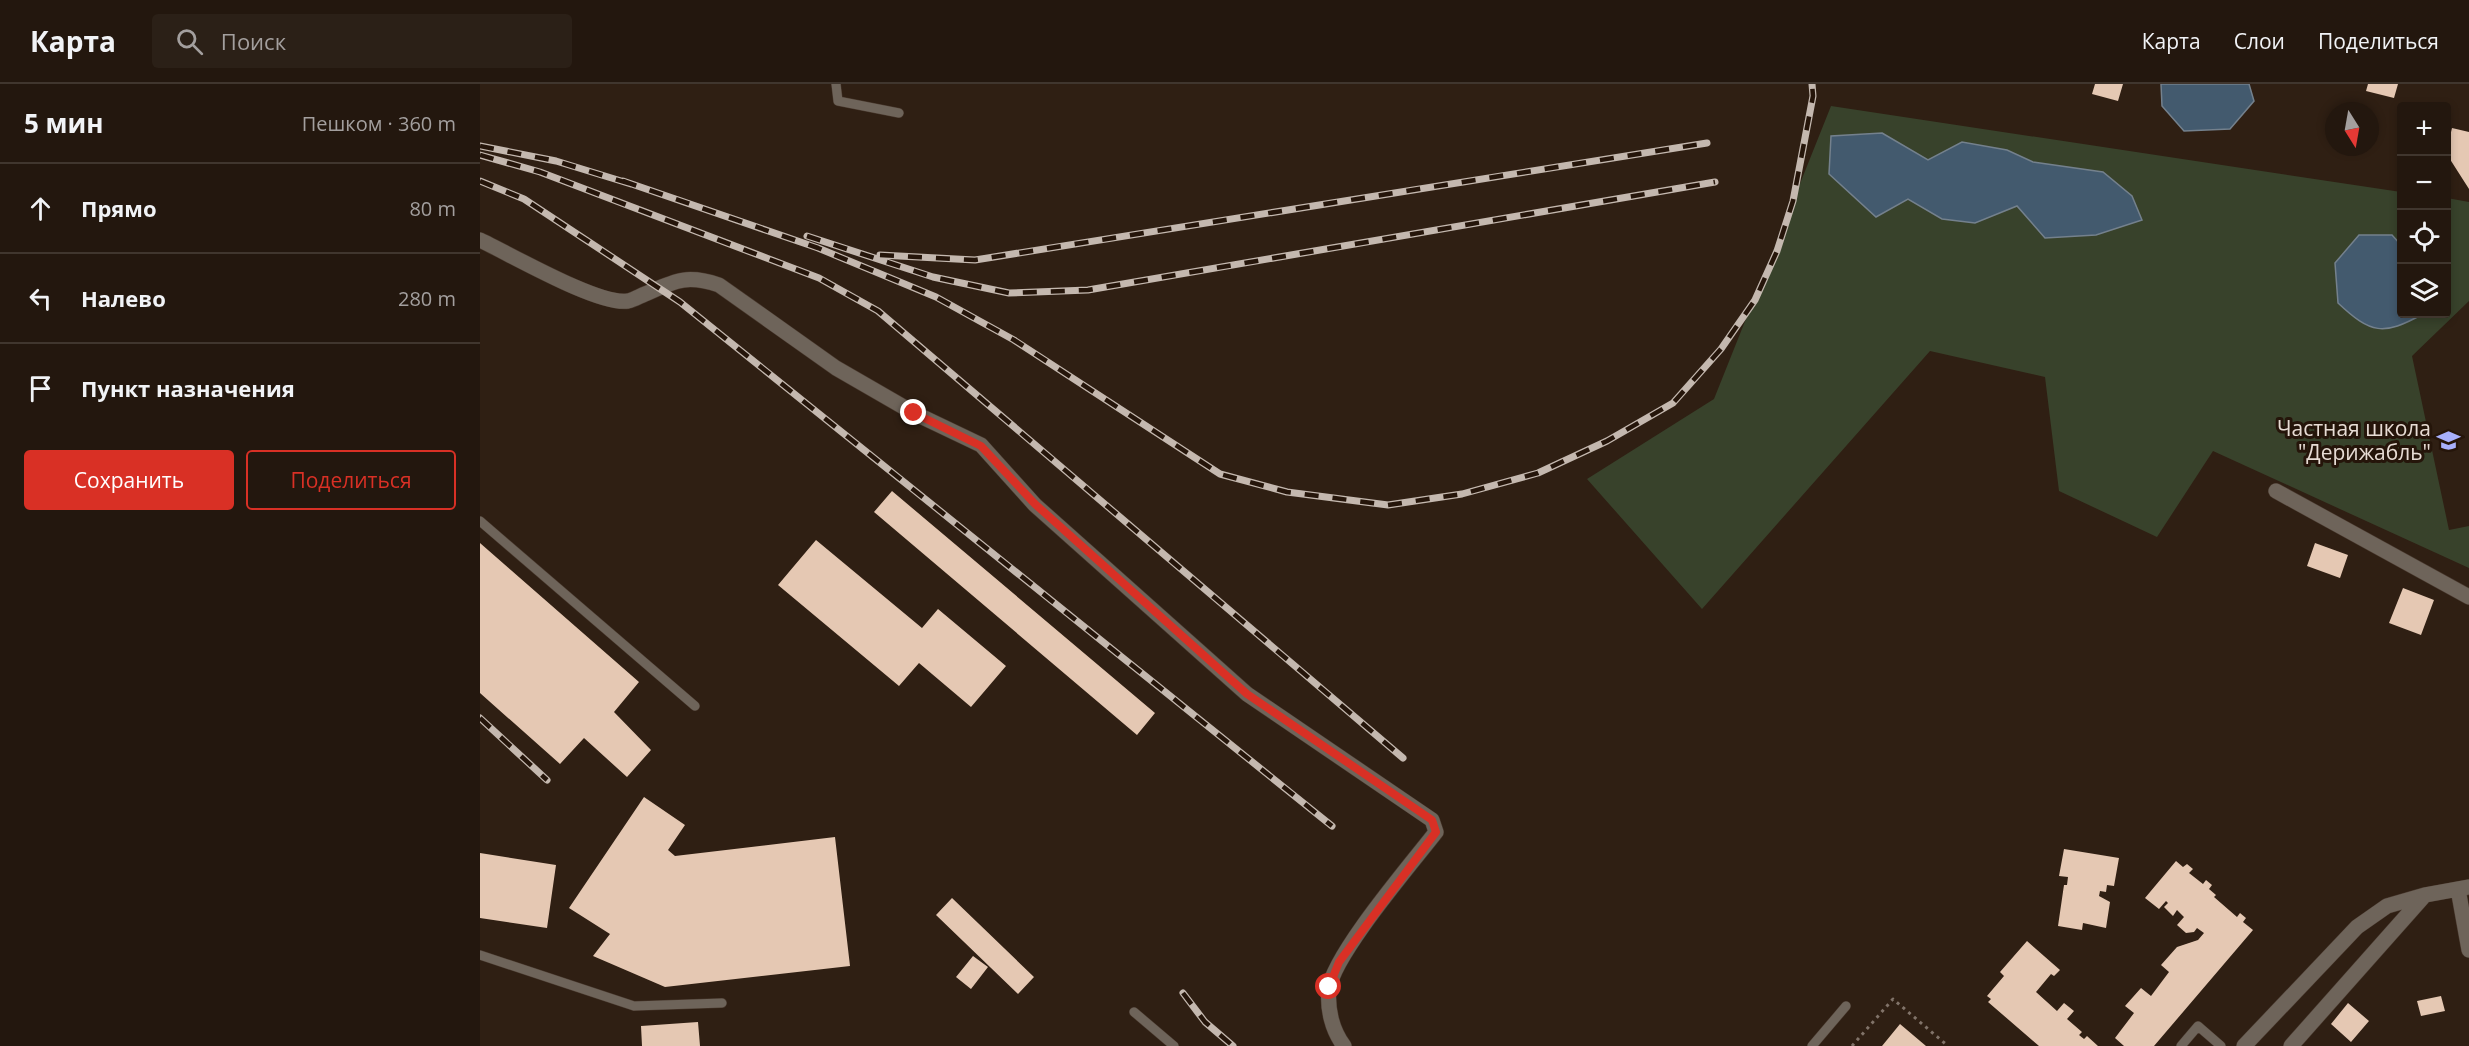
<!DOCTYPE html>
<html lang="ru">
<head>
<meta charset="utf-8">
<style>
  body { margin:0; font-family:"Open Sans",sans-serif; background:#2b2017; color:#f1f3f6 }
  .controls { position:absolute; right:18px; top:18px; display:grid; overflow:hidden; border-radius:6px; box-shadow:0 3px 9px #0003 }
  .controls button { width:54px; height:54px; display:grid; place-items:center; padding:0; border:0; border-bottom:2px solid #40362e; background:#23170e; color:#f1f3f6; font:30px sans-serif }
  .compass { position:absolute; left:1845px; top:18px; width:54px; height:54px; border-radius:50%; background:#23170e; box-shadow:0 3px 9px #0003; rotate:169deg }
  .stop { position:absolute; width:18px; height:18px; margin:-14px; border:4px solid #d93025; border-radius:50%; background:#fff }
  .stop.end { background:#d93025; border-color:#fff; box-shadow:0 2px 6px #0008 }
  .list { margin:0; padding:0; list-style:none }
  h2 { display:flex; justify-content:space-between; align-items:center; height:78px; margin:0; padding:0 24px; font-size:26px }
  h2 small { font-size:20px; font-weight:400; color:#a39f9e }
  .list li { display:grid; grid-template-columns:39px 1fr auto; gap:18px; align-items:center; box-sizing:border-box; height:90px; padding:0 24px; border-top:2px solid #40362e }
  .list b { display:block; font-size:22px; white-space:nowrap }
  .list em { font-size:20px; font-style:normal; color:#a39f9e }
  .actions { display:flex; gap:12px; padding:18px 24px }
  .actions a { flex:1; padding:14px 0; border:2px solid #d93025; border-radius:6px; text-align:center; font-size:21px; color:#d93025 }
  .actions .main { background:#d93025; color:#fff }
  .icon { flex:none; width:33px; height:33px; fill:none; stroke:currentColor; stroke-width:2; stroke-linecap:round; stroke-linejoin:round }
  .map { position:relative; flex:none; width:1989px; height:962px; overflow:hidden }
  header { display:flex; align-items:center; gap:36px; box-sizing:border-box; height:84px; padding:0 30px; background:#23170e; border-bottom:2px solid #40362e }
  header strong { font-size:28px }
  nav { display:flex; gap:33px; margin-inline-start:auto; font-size:21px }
  .search { width:420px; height:54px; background:#2b2017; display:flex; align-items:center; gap:15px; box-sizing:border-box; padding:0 21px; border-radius:6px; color:#a39f9e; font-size:22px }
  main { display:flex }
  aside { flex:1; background:#23170e }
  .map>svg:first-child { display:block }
</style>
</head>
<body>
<header>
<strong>Карта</strong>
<div class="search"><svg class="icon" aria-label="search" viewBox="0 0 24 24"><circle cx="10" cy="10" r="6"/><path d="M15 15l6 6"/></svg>Поиск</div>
<nav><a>Карта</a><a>Слои</a><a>Поделиться</a></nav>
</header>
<main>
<aside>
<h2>5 мин<small>Пешком · 360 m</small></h2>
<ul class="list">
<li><svg class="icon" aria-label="ahead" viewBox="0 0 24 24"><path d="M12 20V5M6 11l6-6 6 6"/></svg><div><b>Прямо</b></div><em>80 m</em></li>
<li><svg class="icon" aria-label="left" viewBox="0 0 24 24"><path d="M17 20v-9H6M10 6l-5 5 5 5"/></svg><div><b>Налево</b></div><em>280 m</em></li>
<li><svg class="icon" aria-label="arrive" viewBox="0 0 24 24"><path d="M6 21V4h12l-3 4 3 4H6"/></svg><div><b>Пункт назначения</b></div></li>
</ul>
<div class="actions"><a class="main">Сохранить</a><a>Поделиться</a></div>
</aside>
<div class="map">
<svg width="1989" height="962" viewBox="0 0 1989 962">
  <rect width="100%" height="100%" fill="#2f1f13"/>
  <path fill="#38422b" d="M 1351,22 L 1921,108 L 1922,230 L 1966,230 L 1967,114 L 1989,118 L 1989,217 L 1932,272 L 1969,446 L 1989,442 L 1989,484 L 1733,367 L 1677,453 L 1579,407 L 1565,293 L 1450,267 L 1222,525 L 1107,395 L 1234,315 Z"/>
  <path fill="#435a6e" stroke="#74818d" stroke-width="1.5" d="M 1681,0 L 1769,0 L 1774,17 L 1750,45 L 1704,47 L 1682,22 Z
    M 1402,49 L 1448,76 L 1482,58 L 1527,66 L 1553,78 L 1623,88 L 1652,112 L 1662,136 L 1616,151 L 1565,154 L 1537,122 L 1495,139 L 1462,135 L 1428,115 L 1396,133 L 1349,90 L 1351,52 Z
    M 1879,151 L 1912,151 L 1921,161 L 1922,230 L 1943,230 C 1903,252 1891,250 1858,219 L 1855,179 Z"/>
  <path fill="#e5c8b3" d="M 1615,0 L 1643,0 L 1638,17 L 1612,10 Z
    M 1888,0 L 1918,0 L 1914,14 L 1886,7 Z
    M 1972,44 L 1989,48 L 1989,105 L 1966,69 Z
    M 412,407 L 675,629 L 657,651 L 394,428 Z
    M 336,456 L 442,544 L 458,525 L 526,582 L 491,623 L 439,579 L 419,602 L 298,501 Z
    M 0,459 L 159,598 L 134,628 L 171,666 L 147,693 L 104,654 L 80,680 L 0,609 Z
    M 1835,459 L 1868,471 L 1860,494 L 1827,482 Z
    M 1923,504 L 1954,516 L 1941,551 L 1909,539 Z
    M 164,713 L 205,741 L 188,766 L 195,772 L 355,753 L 370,882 L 185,903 L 113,872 L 130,850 L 89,824 Z
    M 1584,765 L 1639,774 L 1634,802 L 1627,801 L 1626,808 L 1620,807 L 1619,812 L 1630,818 L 1626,844 L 1603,839 L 1602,846 L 1578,842 L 1584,801 L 1587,801 L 1588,793 L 1579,792 Z
    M 0,769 L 76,781 L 67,844 L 0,834 Z
    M 1696,777 L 1703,783 L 1707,780 L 1713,785 L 1709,789 L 1723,800 L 1726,796 L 1732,801 L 1729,805 L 1736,811 L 1734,813 L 1757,833 L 1760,829 L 1766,834 L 1763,838 L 1773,846 L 1674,962 L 1644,962 L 1635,954 L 1654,929 L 1645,922 L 1661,904 L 1671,912 L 1689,888 L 1681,881 L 1697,863 L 1718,856 L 1724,849 L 1717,844 L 1714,848 L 1706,849 L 1697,841 L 1704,833 L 1697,826 L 1693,832 L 1684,823 L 1688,819 L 1686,817 L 1679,825 L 1665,814 Z
    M 472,814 L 554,893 L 538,910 L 456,831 Z
    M 1547,857 L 1580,886 L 1574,892 L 1571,890 L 1556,908 L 1577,927 L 1584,919 L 1594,927 L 1587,935 L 1602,948 L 1599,951 L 1604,955 L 1607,952 L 1618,962 L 1559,962 L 1508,918 L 1511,915 L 1507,912 L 1524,892 L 1520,888 Z
    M 493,872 L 508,883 L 491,905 L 476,893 Z
    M 1961,912 L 1965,927 L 1941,932 L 1937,917 Z
    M 1868,919 L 1889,937 L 1871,958 L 1851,940 Z
    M 218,938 L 220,962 L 162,962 L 161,942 Z
    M 1420,940 L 1446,962 L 1402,962 Z"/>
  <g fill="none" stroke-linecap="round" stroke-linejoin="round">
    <defs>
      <path id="service" d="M 356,0 L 358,17 L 419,29
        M 0,437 L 215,622
        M 0,871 L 154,922 L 242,919
        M 654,928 L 694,962
        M 1332,962 L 1366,922
        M 1701,962 L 1718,942 L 1741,962"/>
      <path id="minor" d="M 0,156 C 30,170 119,222 148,217 C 153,216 160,212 165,210 C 195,197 206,190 239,201 L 356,284 L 434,329 L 501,361 L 555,421 L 767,610 L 952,736 L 956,748 C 932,779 853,871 849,905 C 847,925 852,946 864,962
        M 1796,407 L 1989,513
        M 1989,803 L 1978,805 L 1989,866
        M 1764,962 L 1877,843 L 1907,822 L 1945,811
        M 1811,962 L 1945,811 L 1978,805"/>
    </defs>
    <use href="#service" stroke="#49392e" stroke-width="10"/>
    <use href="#minor" stroke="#49392e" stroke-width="16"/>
    <path stroke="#817369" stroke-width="3" stroke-dasharray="3 4.5" stroke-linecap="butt" d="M 1372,962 L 1413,915 L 1468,962"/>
    <use href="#service" stroke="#6e645a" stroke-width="9"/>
    <use href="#minor" stroke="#6e645a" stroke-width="15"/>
    <defs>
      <path id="rail" d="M 0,62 L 76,77 L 151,100
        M 0,71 L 60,88 L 339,194 L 398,227 L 923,674
        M 0,97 L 44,115 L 200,218 L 852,742
        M 143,97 L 338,164 L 456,213 L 534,256 L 740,390 L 807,408 L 908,421 L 982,410 L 1058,389 L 1127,357 L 1193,319 L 1241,265 L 1275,216 L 1297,167 L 1313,117 L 1333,12 L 1332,0
        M 327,152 L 453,193 L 529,209 L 608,206 L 1235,98
        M 400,171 L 495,176 L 1227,59
        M 0,634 L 67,696
        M 703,909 L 725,938 L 753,962"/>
    </defs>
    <use href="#rail" stroke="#c4b8af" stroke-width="7"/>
    <use href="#rail" stroke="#25150a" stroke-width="4.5" stroke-dasharray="14" stroke-linecap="butt"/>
  </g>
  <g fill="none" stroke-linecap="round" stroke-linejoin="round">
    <path stroke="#d93025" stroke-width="8" d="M 434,329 L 501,362 L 555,420 L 767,610 L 952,736 L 956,748 L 859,878 L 849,903"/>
  </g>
  <defs>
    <symbol id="school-bare" viewBox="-9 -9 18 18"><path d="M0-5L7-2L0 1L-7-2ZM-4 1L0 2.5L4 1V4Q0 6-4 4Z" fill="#a8b0fc" stroke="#25150a" stroke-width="2.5" paint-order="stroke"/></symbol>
  </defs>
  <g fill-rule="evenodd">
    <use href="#school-bare" x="1952" y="340" width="33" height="33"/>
  </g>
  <g text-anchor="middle" stroke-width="6" stroke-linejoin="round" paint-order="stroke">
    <g font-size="21" fill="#e7dcd4" stroke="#25150a" text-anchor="end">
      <text x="1951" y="352">Частная школа<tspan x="1951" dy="24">"Дерижабль"</tspan></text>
    </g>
  </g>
</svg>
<div class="controls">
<button>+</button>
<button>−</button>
<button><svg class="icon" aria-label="locate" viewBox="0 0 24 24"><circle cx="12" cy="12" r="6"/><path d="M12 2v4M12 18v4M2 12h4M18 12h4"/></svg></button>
<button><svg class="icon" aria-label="layers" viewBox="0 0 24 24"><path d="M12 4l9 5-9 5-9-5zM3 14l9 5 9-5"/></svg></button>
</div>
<svg class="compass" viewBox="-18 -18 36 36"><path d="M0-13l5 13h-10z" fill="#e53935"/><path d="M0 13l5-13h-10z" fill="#a39f9e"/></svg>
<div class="stop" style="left:849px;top:903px"></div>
<div class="stop end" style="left:434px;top:329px"></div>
</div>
</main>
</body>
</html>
